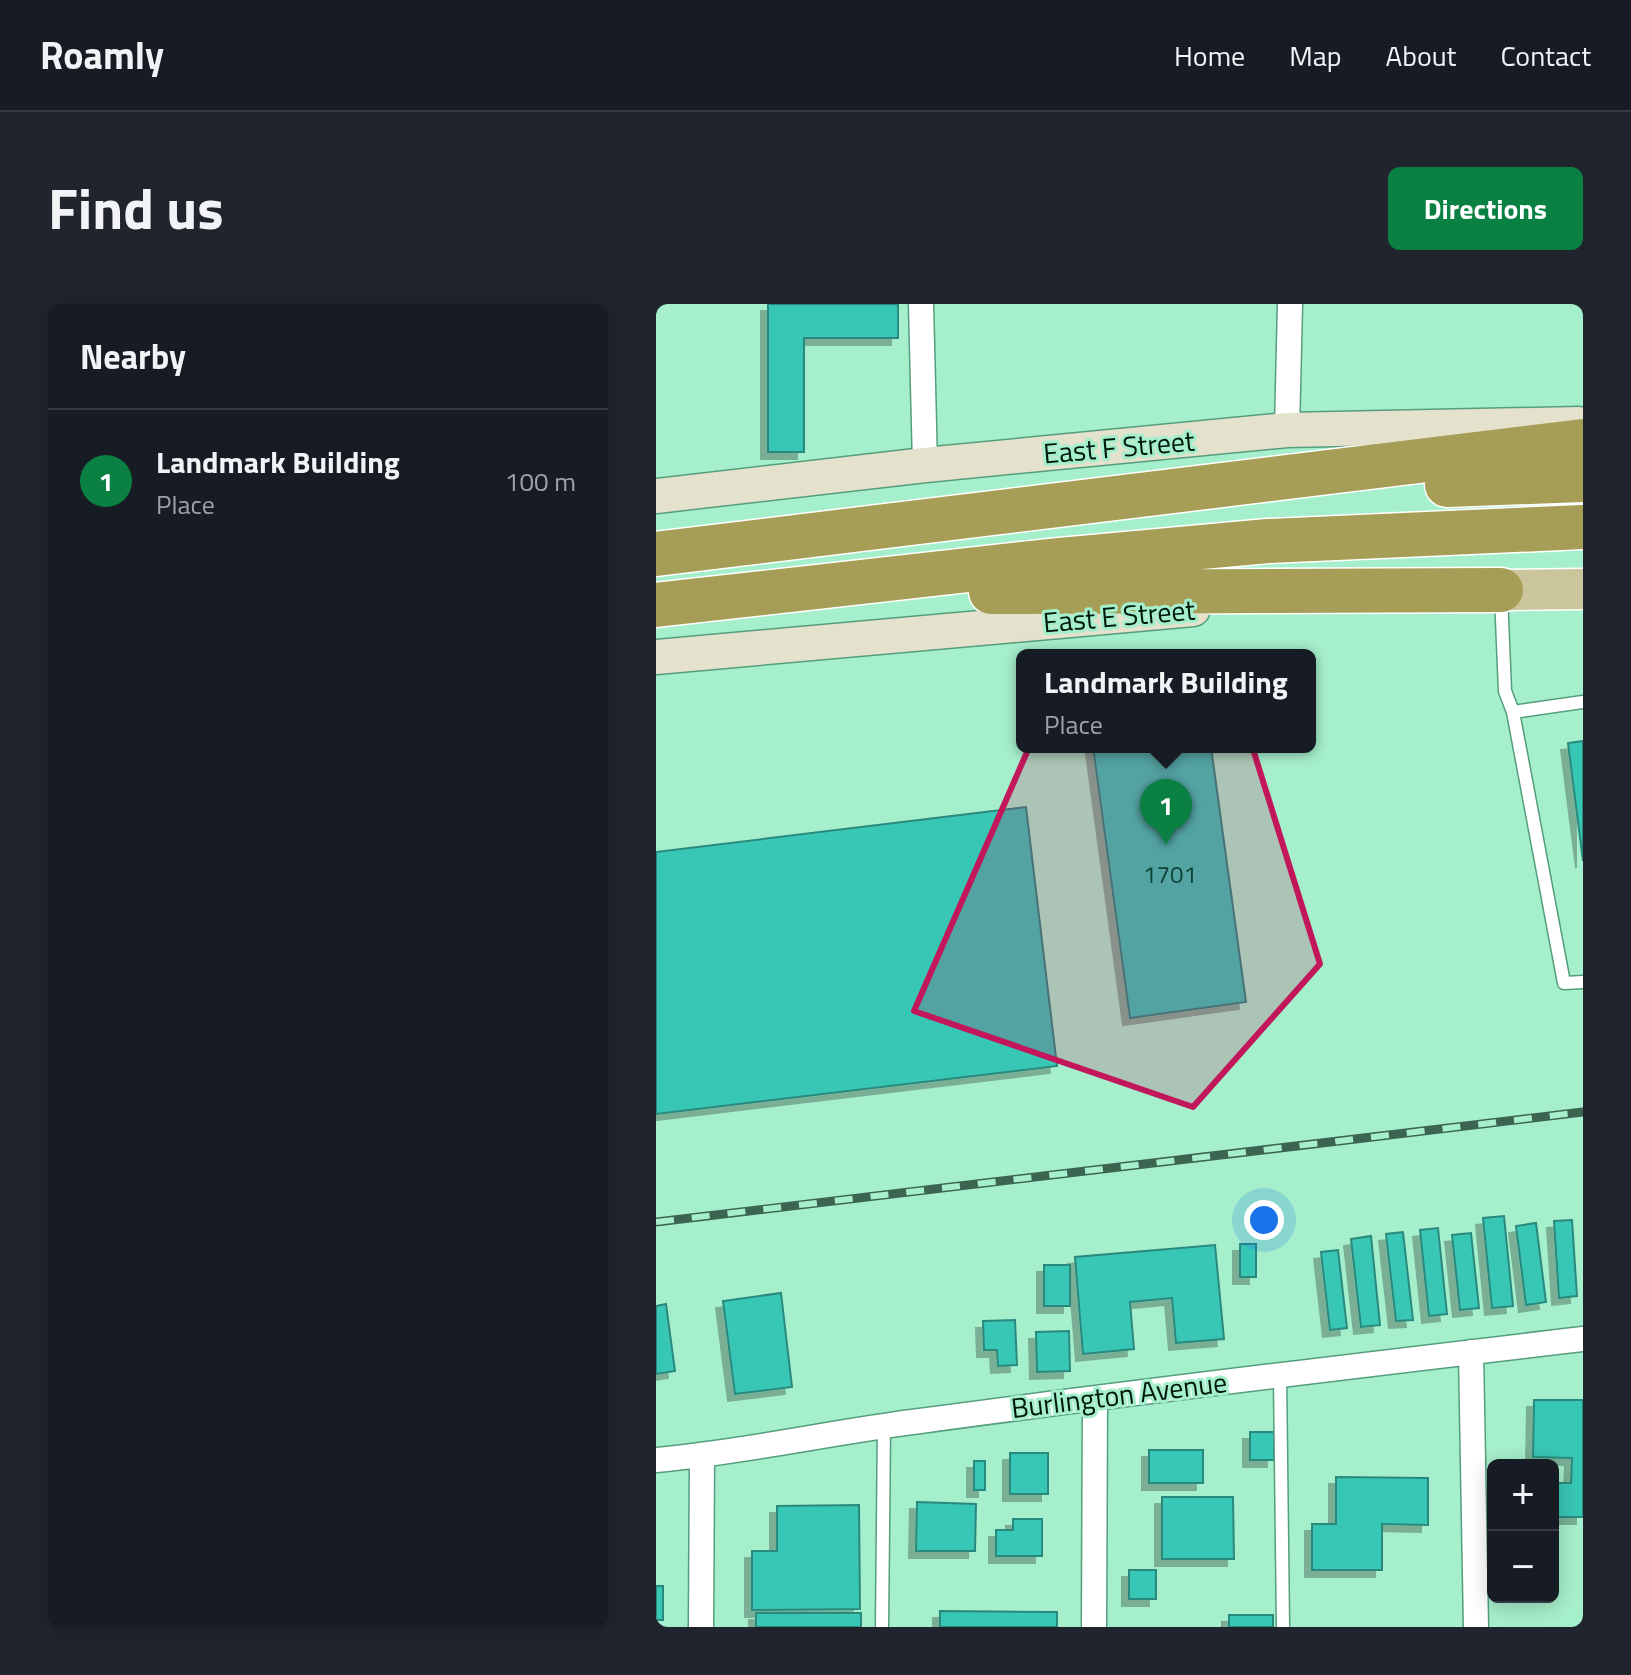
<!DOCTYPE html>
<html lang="en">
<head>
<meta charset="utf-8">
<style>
  body { margin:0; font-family:"Titillium Web",sans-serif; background:#20242c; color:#f1f3f6 }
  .controls { position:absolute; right:24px; bottom:24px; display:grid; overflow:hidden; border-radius:12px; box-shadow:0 4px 20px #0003 }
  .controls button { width:72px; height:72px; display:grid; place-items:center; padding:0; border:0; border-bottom:2px solid #363941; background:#171b24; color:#f1f3f6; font:40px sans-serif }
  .you { position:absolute; left:608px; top:916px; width:28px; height:28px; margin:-20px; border:6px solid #fff; border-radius:50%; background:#1a73e8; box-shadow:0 0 0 12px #1a73e833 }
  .badge { display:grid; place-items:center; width:52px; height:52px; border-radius:50%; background:#0b8043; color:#fff; font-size:26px; font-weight:700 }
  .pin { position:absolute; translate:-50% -66px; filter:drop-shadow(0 2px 4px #0008) }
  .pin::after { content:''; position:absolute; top:42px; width:28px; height:24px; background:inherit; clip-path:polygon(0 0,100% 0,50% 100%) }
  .popup { position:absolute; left:360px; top:345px; width:300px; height:104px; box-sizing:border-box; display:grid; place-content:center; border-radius:12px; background:#171b24; filter:drop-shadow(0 2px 6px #0005); font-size:26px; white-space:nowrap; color:#9ea1a6 }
  .popup b { font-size:30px; color:#f1f3f6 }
  .popup::after { content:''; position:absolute; left:50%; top:100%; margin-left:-16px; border:16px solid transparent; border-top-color:#171b24 }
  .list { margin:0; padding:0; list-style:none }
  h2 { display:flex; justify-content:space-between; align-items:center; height:104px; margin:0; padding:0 32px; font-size:34px }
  h2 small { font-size:26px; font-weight:400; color:#9ea1a6 }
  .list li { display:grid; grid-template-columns:52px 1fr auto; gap:24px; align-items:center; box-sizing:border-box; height:144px; padding:0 32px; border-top:2px solid #363941 }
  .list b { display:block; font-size:30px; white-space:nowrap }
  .list p { margin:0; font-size:26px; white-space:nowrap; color:#9ea1a6 }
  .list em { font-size:26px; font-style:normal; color:#9ea1a6 }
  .map { position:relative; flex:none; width:927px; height:1323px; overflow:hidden; border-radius:12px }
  header { display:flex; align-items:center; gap:48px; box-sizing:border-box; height:112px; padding:0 40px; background:#171b24; border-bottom:2px solid #363941 }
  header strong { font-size:38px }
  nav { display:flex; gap:44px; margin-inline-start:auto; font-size:28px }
  .intro { display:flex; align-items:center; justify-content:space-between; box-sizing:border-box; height:192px; padding:0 48px }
  h1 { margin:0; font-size:56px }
  .button { padding:20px 36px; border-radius:12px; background:#0b8043; color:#fff; font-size:28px; font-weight:700 }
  main { display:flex; gap:48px; padding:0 48px }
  aside { flex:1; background:#171b24; border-radius:12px; box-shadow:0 4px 20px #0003 }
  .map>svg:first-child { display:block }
</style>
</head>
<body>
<header>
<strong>Roamly</strong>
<nav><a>Home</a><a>Map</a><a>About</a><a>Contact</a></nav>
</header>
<div class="intro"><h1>Find us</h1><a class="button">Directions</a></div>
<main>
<aside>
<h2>Nearby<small></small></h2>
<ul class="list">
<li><span class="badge">1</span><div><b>Landmark Building</b><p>Place</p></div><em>100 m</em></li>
</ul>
</aside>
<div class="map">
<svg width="927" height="1323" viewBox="0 0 927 1323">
  <defs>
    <filter id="shadow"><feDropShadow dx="-7" dy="7" stdDeviation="0" flood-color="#0004"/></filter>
  </defs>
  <rect width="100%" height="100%" fill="#a6efcc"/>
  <path fill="#39c6b5" stroke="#2b897d" stroke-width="2" filter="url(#shadow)" d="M 112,0 L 242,0 L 242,34 L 148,34 L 148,148 L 112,148 Z
    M 927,437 L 927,557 L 912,439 Z
    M 437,443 L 555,443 L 590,698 L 474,714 Z
    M 370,503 L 401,762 L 0,810 L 0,548 Z
    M 848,912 L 857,1002 L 836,1004 L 827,914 Z
    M 916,916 L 921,992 L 903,994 L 898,917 Z
    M 880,919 L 890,998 L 870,1001 L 860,922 Z
    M 782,924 L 791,1010 L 773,1012 L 764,926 Z
    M 747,928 L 757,1016 L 740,1017 L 730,930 Z
    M 815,929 L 823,1004 L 804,1006 L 796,931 Z
    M 715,932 L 724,1021 L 705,1023 L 695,935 Z
    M 584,940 L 600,940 L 600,973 L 584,973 Z
    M 559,941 L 568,1035 L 520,1039 L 516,994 L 474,998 L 478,1045 L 427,1050 L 419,953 Z
    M 682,946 L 691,1024 L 674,1026 L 665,948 Z
    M 388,961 L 414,961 L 414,1002 L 388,1002 Z
    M 125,989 L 136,1083 L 79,1090 L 67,997 Z
    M 10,1000 L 19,1067 L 0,1070 L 0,1002 Z
    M 359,1016 L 361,1061 L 342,1062 L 341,1046 L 328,1046 L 327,1017 Z
    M 413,1027 L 414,1067 L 381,1068 L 380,1028 Z
    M 878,1096 L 927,1096 L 927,1213 L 899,1213 L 899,1179 L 915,1179 L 916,1154 L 877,1153 Z
    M 594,1128 L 618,1128 L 618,1156 L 594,1156 Z
    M 493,1146 L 547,1146 L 547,1179 L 493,1179 Z
    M 354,1149 L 392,1149 L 392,1190 L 354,1190 Z
    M 318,1157 L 329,1157 L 329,1186 L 318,1186 Z
    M 680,1173 L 772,1174 L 772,1221 L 726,1220 L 726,1266 L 656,1266 L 656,1220 L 680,1220 Z
    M 506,1193 L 577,1193 L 578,1255 L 506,1255 Z
    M 261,1198 L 320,1200 L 319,1247 L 260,1247 Z
    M 203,1201 L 204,1305 L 96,1306 L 96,1247 L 121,1247 L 121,1202 Z
    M 357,1215 L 386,1215 L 386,1252 L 340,1252 L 340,1226 L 357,1226 Z
    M 473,1266 L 500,1266 L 500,1295 L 473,1295 Z
    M 0,1282 L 7,1282 L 7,1316 L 0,1316 Z
    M 284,1307 L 401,1308 L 401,1323 L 284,1323 Z
    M 100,1309 L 205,1309 L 205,1323 L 100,1323 Z
    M 573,1311 L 617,1311 L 617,1323 L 573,1323 Z"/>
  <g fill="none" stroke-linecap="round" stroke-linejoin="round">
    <defs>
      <path id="lane" d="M 845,291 L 849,387 L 857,408 L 908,679 L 927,678
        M 857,408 L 927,398
        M 624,1071 L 627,1323
        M 226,1323 L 228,1121"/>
      <path id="street" d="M 265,0 L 269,161
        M 631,126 L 634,0
        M 815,1048 L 820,1323
        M 0,1156 C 89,1148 176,1128 264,1117 C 485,1087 706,1061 927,1035
        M 45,1323 L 46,1152
        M 438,1323 L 439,1094"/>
      <path id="secondary" d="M 0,192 L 269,161 L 631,126 L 923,120
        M 0,353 L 537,305"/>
      <path id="primary" d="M 845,286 L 927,285"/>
      <path id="highway" d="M 791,181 L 927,176
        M 0,250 L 927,137
        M 335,288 L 845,286
        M 0,301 L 402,256 L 612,237 L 927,223"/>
    </defs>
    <use href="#lane" stroke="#559d7d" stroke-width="15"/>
    <use href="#street" stroke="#559d7d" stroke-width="27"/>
    <use href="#secondary" stroke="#559d7d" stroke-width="37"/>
    <use href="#primary" stroke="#fff" stroke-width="43"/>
    <use href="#highway" stroke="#fff" stroke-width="47"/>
    <use href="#lane" stroke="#fff" stroke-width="12"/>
    <use href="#street" stroke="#fff" stroke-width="24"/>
    <use href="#secondary" stroke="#e4e2cc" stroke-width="34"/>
    <use href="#primary" stroke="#cac59a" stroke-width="40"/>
    <use href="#highway" stroke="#a69e56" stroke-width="44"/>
    <defs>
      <path id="rail" d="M 0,918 L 927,808"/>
    </defs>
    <use href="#rail" stroke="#3b6551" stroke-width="9"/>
    <use href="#rail" stroke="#a6efcc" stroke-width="6" stroke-dasharray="18" stroke-linecap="butt"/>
  </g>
  <path fill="#c2185b" fill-opacity="0.2" stroke="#c2185b" stroke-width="6" stroke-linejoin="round" d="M 392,400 L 587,413 L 664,660 L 537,803 L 258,707 Z"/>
  <g text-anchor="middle" stroke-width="6" stroke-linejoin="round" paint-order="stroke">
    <g font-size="24" fill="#0e4437">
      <text x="514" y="579">1701</text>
    </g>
    <g font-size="28" fill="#00190d" stroke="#a6efcc">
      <text transform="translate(463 143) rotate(-5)" y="10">East F Street</text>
      <text transform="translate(463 312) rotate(-5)" y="10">East E Street</text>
      <text transform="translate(463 1091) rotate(-7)" y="10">Burlington Avenue</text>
    </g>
  </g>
</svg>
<div class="controls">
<button>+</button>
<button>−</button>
</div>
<div class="you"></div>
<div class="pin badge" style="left:510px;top:541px">1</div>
<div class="popup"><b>Landmark Building</b>Place</div>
</div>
</main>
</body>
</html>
